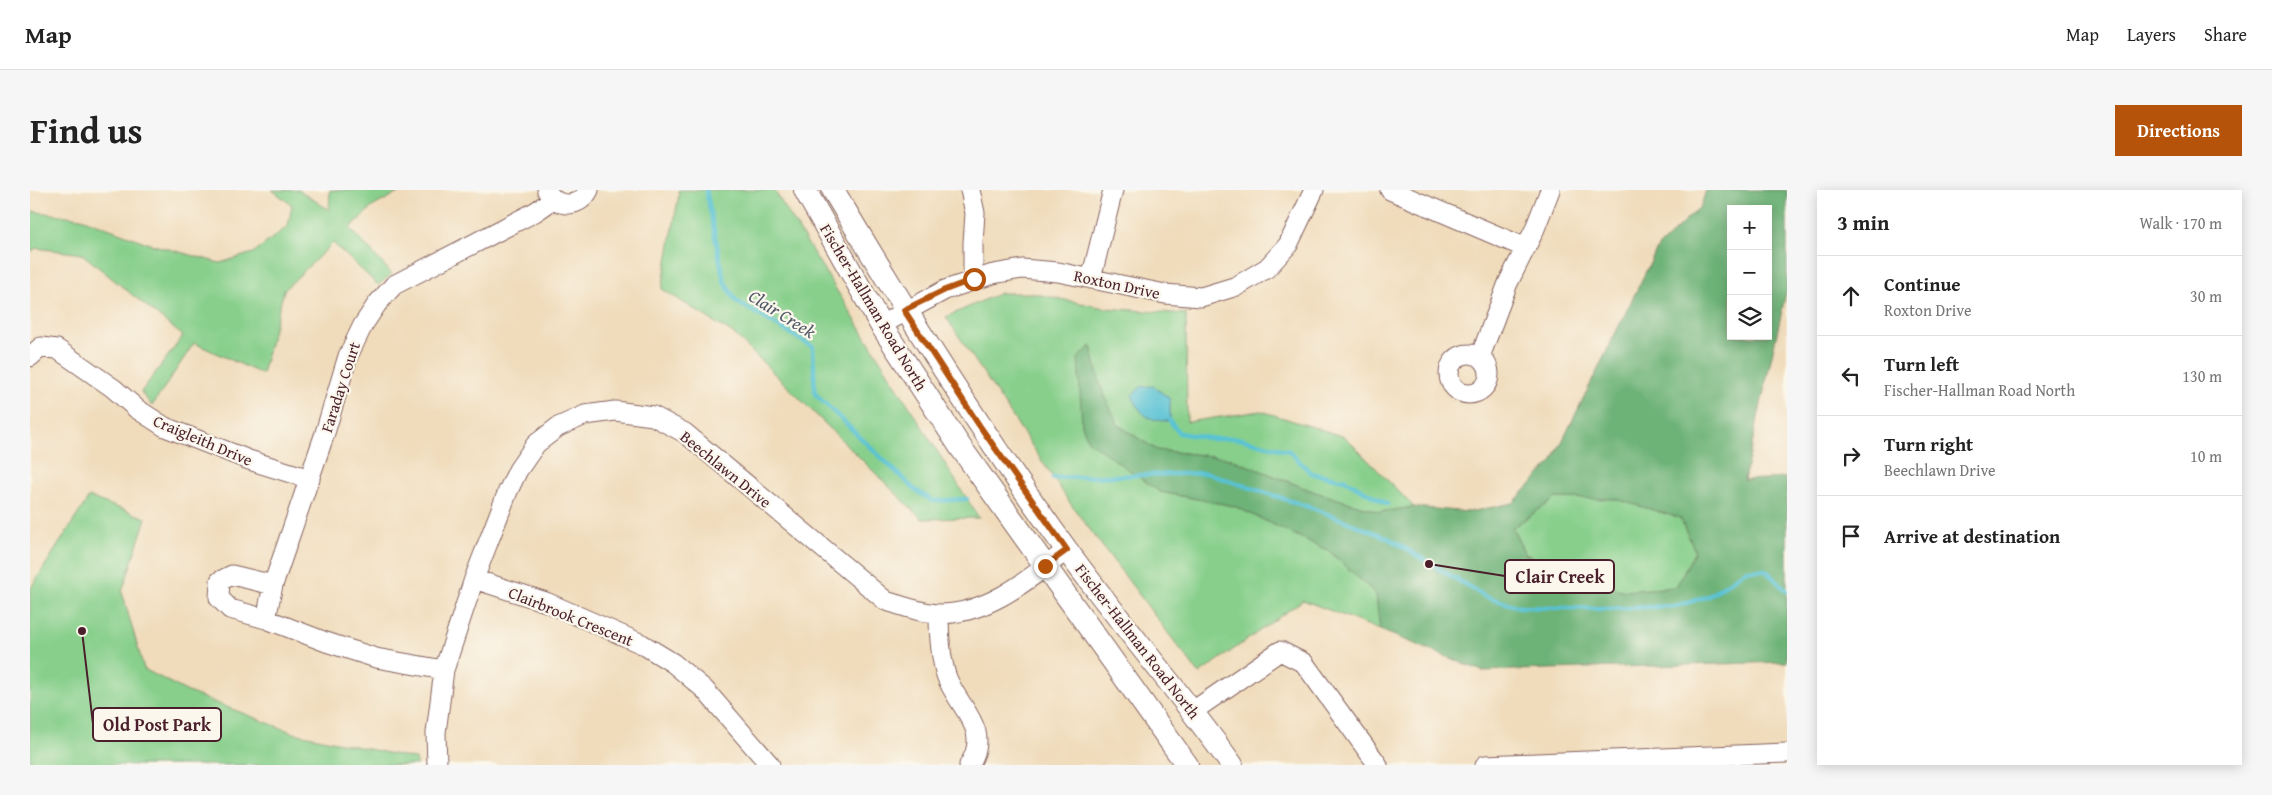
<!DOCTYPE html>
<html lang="en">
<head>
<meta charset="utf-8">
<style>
  body { margin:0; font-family:"Gentium Book Plus",serif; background:#f6f6f6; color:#222 }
  .controls { position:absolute; right:15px; top:15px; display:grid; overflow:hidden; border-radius:0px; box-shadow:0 2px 12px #0003 }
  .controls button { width:45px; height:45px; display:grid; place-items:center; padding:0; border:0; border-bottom:1px solid #e0e0e0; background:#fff; color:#222; font:25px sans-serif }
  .stop { position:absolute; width:15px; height:15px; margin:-11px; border:4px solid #b45309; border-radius:50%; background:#fff }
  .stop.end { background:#b45309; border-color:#fff; box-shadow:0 1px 5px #0008 }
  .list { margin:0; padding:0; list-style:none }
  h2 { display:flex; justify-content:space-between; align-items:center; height:65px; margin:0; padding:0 20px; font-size:21px }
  h2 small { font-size:16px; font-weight:400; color:#767676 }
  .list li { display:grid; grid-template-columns:32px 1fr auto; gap:15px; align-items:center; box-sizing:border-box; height:80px; padding:0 20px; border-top:1px solid #e0e0e0 }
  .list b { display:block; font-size:19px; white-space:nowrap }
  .list p { margin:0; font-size:16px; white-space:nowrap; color:#767676 }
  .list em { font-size:16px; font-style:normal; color:#767676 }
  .icon { flex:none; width:28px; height:28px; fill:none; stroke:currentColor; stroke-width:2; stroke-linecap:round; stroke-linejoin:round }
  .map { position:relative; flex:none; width:1757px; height:575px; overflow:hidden; border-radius:0px }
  header { display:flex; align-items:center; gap:30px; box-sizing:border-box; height:70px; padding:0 25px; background:#fff; border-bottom:1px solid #e0e0e0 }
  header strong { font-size:24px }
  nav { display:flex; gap:28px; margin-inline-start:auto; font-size:18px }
  .intro { display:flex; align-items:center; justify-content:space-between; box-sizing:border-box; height:120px; padding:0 30px }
  h1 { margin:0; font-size:35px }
  .button { padding:12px 22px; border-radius:0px; background:#b45309; color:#fff; font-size:18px; font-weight:700 }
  main { display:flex; gap:30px; padding:0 30px }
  aside { flex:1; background:#fff; border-radius:0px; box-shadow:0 2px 12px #0003 }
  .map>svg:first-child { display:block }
</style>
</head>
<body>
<header>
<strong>Map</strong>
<nav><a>Map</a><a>Layers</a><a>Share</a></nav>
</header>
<div class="intro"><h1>Find us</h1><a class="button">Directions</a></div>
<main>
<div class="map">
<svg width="1757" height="575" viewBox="0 0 1757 575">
  <rect width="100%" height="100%" fill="#fbf7ec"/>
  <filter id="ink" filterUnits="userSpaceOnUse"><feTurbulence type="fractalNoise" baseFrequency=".02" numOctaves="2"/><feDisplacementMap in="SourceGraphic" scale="10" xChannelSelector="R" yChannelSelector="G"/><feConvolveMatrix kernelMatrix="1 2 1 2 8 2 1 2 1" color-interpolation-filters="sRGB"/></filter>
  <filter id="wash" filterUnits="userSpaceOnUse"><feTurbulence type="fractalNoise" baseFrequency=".0096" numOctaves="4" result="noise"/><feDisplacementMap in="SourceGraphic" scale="20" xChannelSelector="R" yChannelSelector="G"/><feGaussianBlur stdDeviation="1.12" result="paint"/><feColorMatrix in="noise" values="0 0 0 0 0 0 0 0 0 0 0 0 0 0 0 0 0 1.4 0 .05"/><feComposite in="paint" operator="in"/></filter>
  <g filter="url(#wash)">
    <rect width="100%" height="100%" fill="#f0dcbb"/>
    <path fill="#87cf8b" stroke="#68775b" d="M 242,0 L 269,0 L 299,20 L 300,0 L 373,0 L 342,17 L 320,38 L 362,84 L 348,95 L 303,53 L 254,100 L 232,184 L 164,153 L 122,216 L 111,202 L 153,146 L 52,64 L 6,58 L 0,62 L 0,21 L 51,28 L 120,54 L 190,73 L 223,63 L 258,36 L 262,15 Z
      M 648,0 L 744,0 L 949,328 L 892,329 L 705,145 L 632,99 L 649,4 Z
      M 970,103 L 1001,103 L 1075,118 L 1156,124 L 1157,232 L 1231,221 L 1315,247 L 1384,317 L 1350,322 L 1285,302 L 1198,268 L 1127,260 L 1088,235 L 1070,195 L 1061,156 L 1052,235 L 1130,302 L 1204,316 L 1299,361 L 1346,404 L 1350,440 L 1273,410 L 1169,484 L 1042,316 L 916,127 Z
      M 59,307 L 116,328 L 92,402 L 114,479 L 158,502 L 264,543 L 386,569 L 387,575 L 0,575 L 0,399 Z
      M 1526,308 L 1586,309 L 1650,328 L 1665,361 L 1646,397 L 1594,401 L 1531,380 L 1495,364 L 1482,338 Z"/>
    <path fill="#6db277" stroke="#5c6851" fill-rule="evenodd" d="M 1676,0 L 1757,0 L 1757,98 L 1714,290 L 1757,288 L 1757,472 L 1452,481 L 1350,440 L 1346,404 L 1299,361 L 1204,316 L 1130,302 L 1058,251 L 1052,235 L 1048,168 L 1061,156 L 1070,195 L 1088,235 L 1127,260 L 1198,268 L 1285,302 L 1350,322 L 1384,317 L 1439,322 L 1483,313 L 1522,272 L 1628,57 L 1671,16 ZM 1701,19 L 1738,19 L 1738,146 L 1701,146 ZM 1526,308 L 1586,309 L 1650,328 L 1665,361 L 1646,397 L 1594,401 L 1531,380 L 1495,364 L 1482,338 Z"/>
    <path fill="#58c2d4" stroke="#517080" d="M 1123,196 L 1140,209 L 1140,231 C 1117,231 1111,225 1102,205 L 1111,197 Z"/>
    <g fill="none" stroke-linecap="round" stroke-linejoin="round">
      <path stroke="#58c2d4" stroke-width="4.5" d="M 676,0 L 694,91 L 706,111 L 783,157 L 785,204 L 885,300 L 903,311 L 937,309
        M 1140,231 L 1149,243 L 1184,249 L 1206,248 L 1259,261 L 1281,283 L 1315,290 L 1357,314
        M 1023,288 L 1176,283 L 1285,319 L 1358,348 L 1456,407 L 1490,417 L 1575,419 L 1646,416 L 1679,406 L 1716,380 L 1735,380 L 1757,401"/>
    </g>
  </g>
  <g filter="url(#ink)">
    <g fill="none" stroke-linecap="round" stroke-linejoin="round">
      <defs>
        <path id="minor" d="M 940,0 L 945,23 L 943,53 L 943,89
          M 1360,0 L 1496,58
          M 517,1 C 527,19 550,18 559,0
          M 1061,89 L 1083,0
          M 851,135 L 915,100 L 963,84 L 992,79 L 1028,82 L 1135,104 L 1171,107 L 1207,96 L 1237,78 L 1258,55 L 1284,0
          M1419 184a20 20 0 1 1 40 0a20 20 0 1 1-40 0Z
          M 0,167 L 11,157 L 27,159 L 83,198 L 107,219 L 135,237 L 219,270 L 280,289
          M 1450,167 L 1478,93 L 1504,41 L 1520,0
          M 444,389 L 516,412 L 612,454 L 643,473 L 674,499 L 740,575
          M 243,395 L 202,385 L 190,391 L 189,408 L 200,419 L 236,429 L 296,452 L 346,468 L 414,480
          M 909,424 C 909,444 910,465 916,485 C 927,518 963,538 939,575
          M 236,429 L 243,395 L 294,246 L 318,166 L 333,135 L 347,114 L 364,95 L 505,22 L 524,9
          M 1163,521 L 1250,461 L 1274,473 L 1348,575
          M 407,575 L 406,543 L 414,480 L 444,389 L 478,301 L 488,280 L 506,254 L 528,237 L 555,225 L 585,221 L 623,226 L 655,243 L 856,411 C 873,416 891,423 909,424 C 959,424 999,389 1037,360
          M 1455,575 L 1757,563"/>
        <path id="major" d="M 775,0 L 851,135 L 929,255 L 1157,575
          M 803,0 C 876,123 952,243 1036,359 C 1089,432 1149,501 1202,575"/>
      </defs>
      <use href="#minor" stroke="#84615d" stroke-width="21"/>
      <use href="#major" stroke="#84615d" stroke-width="24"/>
      <use href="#minor" stroke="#fff" stroke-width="19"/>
      <use href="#major" stroke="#fff" stroke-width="22"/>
    </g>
  </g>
  <g fill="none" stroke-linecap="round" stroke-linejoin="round" filter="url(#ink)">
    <path stroke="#b45309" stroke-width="6" d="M 944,89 L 915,100 L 874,120 L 949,235 L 1037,360 L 1015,376"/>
  </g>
  <g text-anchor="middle" stroke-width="4.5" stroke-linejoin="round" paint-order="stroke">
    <g font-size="16" fill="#4a1f2b" stroke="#fbf7ec">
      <text transform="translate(1087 94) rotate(12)" y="6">Roxton Drive</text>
      <text transform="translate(844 117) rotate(59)" y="6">Fischer-Hallman Road North</text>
      <text transform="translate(310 197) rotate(-72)" y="6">Faraday Court</text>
      <text transform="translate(173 250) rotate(23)" y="6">Craigleith Drive</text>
      <text transform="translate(696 279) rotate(39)" y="6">Beechlawn Drive</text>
      <text transform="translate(541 426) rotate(22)" y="6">Clairbrook Crescent</text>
      <text transform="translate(1108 451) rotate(52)" y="6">Fischer-Hallman Road North</text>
    </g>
    <g font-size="18" font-style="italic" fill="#4f5866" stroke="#fbf7ec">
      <text transform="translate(752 124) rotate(32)" y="6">Clair Creek</text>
    </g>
  </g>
  <path fill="none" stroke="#4a1f2b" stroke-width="2" d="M1399 374L1475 386M52 441L63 534"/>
  <g fill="#4a1f2b" stroke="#fbf7ec" stroke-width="2">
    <circle cx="1399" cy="374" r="5"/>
    <circle cx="52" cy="441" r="5"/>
  </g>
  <g fill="#fbf7ec" stroke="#4a1f2b" stroke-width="2">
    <rect x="1475" y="370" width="109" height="33" rx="5"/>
    <rect x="63" y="518" width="128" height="33" rx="5"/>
  </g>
  <g font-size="18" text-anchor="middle" font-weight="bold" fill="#4a1f2b">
    <text x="1530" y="393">Clair Creek</text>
    <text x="127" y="541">Old Post Park</text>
  </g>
</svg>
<div class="controls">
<button>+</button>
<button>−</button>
<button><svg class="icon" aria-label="layers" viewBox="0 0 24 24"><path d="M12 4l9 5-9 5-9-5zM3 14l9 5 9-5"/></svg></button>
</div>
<div class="stop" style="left:944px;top:89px"></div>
<div class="stop end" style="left:1015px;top:376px"></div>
</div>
<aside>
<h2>3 min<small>Walk · 170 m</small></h2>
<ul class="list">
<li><svg class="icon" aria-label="ahead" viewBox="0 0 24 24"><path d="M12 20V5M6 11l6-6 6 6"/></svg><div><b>Continue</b><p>Roxton Drive</p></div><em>30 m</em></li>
<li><svg class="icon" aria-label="left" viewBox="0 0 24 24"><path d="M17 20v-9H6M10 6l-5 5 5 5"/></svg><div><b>Turn left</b><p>Fischer-Hallman Road North</p></div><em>130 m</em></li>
<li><svg class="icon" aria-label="right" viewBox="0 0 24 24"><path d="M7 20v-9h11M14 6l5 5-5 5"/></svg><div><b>Turn right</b><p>Beechlawn Drive</p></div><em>10 m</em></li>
<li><svg class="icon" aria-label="arrive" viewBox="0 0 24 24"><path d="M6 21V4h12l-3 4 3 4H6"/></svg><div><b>Arrive at destination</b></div></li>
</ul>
</aside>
</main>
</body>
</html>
